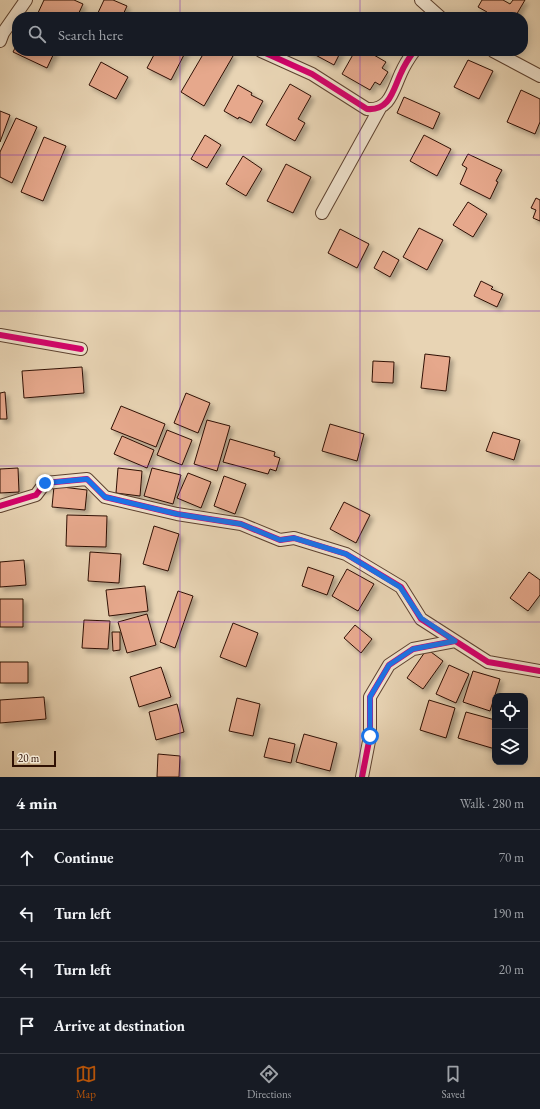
<!DOCTYPE html>
<html lang="en">
<head>
<meta charset="utf-8">
<style>
  body { margin:0; font-family:"EB Garamond",serif; background:#242831; color:#f1f3f6 }
  .controls { position:absolute; right:12px; bottom:12px; display:grid; overflow:hidden; border-radius:8px; box-shadow:0 2px 10px #0003 }
  .controls button { width:36px; height:36px; display:grid; place-items:center; padding:0; border:0; border-bottom:1px solid #363941; background:#171b24; color:#f1f3f6; font:20px sans-serif }
  .scale { position:absolute; left:12px; bottom:10px; width:44px; box-sizing:border-box; padding-left:4px; border:2px solid #2f1003; border-top:0; font-size:11px; line-height:14px; white-space:nowrap; color:#2f1003; -webkit-text-stroke:3px #f0e3ce; paint-order:stroke }
  .stop { position:absolute; width:12px; height:12px; margin:-9px; border:3px solid #1a73e8; border-radius:50%; background:#fff }
  .stop.end { background:#1a73e8; border-color:#fff; box-shadow:0 1px 4px #0008 }
  .list { margin:0; padding:0; list-style:none }
  h2 { display:flex; justify-content:space-between; align-items:center; height:52px; margin:0; padding:0 16px; font-size:17px }
  h2 small { font-size:13px; font-weight:400; color:#9ea1a6 }
  .list li { display:grid; grid-template-columns:26px 1fr auto; gap:12px; align-items:center; box-sizing:border-box; height:56px; padding:0 16px; border-top:1px solid #363941 }
  .list b { display:block; font-size:15px; white-space:nowrap }
  .list em { font-size:13px; font-style:normal; color:#9ea1a6 }
  .icon { flex:none; width:22px; height:22px; fill:none; stroke:currentColor; stroke-width:2; stroke-linecap:round; stroke-linejoin:round }
  .map { position:relative; flex:none; width:540px; height:777px; overflow:hidden }
  .search { position:absolute; background:#171b24; box-shadow:0 2px 10px #0003; left:12px; right:12px; top:12px; height:44px; display:flex; align-items:center; gap:10px; box-sizing:border-box; padding:0 14px; border-radius:16px; color:#9ea1a6; font-size:15px }
  .sheet { height:276px; background:#171b24 }
  nav { display:flex; justify-content:space-around; align-items:center; box-sizing:border-box; height:56px; border-top:1px solid #363941; background:#171b24; font-size:11px; color:#9ea1a6 }
  nav a { display:grid; justify-items:center; gap:2px }
  nav .on { color:#b45309 }
  .map>svg:first-child { display:block }
</style>
</head>
<body>
<div class="map">
<svg width="540" height="777" viewBox="0 0 540 777">
  <defs>
    <filter id="shadow"><feDropShadow dx="3.5" dy="3.5" stdDeviation="2" flood-color="#0004"/></filter>
  </defs>
  <rect width="100%" height="100%" fill="#e8d4b4"/>
  <filter id="stains"><feTurbulence type="fractalNoise" baseFrequency=".005" numOctaves="4"/><feColorMatrix values="0 0 0 0 .2 0 0 0 0 .09 0 0 0 0 .02 0 0 0 .5 -.17"/></filter>
  <radialGradient id="worn" r=".72"><stop offset=".6" stop-color="#630" stop-opacity="0"/><stop offset="1" stop-color="#630" stop-opacity=".3"/></radialGradient>
  <path fill="#e6a88c" stroke="#2f1003" filter="url(#shadow)" d="M 44,0 L 74,0 L 83,4 L 77,17 L 42,17 L 37,15 Z
    M 104,0 L 113,0 L 127,6 L 122,17 L 96,17 Z
    M 482,0 L 503,0 L 510,4 L 513,0 L 525,0 L 515,17 L 487,17 L 484,16 L 487,12 L 478,7 Z
    M 17,44 L 17,51 L 55,51 L 47,68 L 13,52 Z
    M 156,51 L 186,51 L 171,80 L 147,68 Z
    M 205,51 L 224,51 L 233,56 L 204,106 L 181,92 Z
    M 308,51 L 341,51 L 334,65 Z
    M 355,51 L 367,51 L 386,62 L 382,68 L 388,72 L 380,85 L 375,82 L 370,90 L 342,74 Z
    M 468,60 L 493,71 L 479,99 L 454,87 Z
    M 101,62 L 128,77 L 116,99 L 89,85 Z
    M 290,84 L 311,96 L 298,119 L 305,123 L 295,141 L 266,125 Z
    M 238,85 L 252,93 L 251,95 L 263,101 L 251,123 L 239,117 L 238,119 L 224,111 Z
    M 521,90 L 540,99 L 540,122 L 535,134 L 507,122 Z
    M 404,97 L 440,113 L 433,129 L 397,113 Z
    M 0,111 L 10,115 L 0,142 Z
    M 16,118 L 37,127 L 12,183 L 0,177 L 0,152 Z
    M 205,135 L 221,145 L 207,168 L 191,159 Z
    M 424,135 L 451,149 L 437,176 L 410,161 Z
    M 44,137 L 66,146 L 43,201 L 21,192 Z
    M 468,154 L 502,170 L 496,181 L 498,182 L 490,199 L 460,184 L 467,168 L 462,165 Z
    M 243,156 L 262,169 L 246,196 L 226,184 Z
    M 286,164 L 311,177 L 293,213 L 267,201 Z
    M 536,198 L 540,200 L 540,221 L 533,218 L 536,210 L 531,208 Z
    M 468,202 L 487,214 L 473,237 L 453,225 Z
    M 419,228 L 443,240 L 427,270 L 403,257 Z
    M 340,229 L 369,244 L 357,268 L 328,253 Z
    M 383,251 L 399,260 L 390,277 L 374,268 Z
    M 481,281 L 493,287 L 491,289 L 503,294 L 497,307 L 474,296 Z
    M 425,354 L 450,357 L 446,391 L 421,388 Z
    M 373,361 L 394,362 L 393,383 L 372,382 Z
    M 82,367 L 84,393 L 24,398 L 22,371 Z
    M 5,392 L 7,419 L 0,419 L 0,393 Z
    M 186,393 L 210,403 L 198,433 L 174,423 Z
    M 121,406 L 165,424 L 156,447 L 111,429 Z
    M 207,420 L 230,426 L 217,471 L 194,464 Z
    M 330,424 L 364,434 L 357,461 L 322,451 Z
    M 167,430 L 192,440 L 182,465 L 157,455 Z
    M 493,432 L 520,440 L 514,460 L 486,451 Z
    M 122,436 L 154,450 L 147,468 L 114,454 Z
    M 230,439 L 275,452 L 274,456 L 280,458 L 276,471 L 270,469 L 268,474 L 223,462 Z
    M 18,468 L 19,492 L 0,493 L 0,469 Z
    M 118,468 L 142,471 L 140,496 L 116,493 Z
    M 152,468 L 181,475 L 173,504 L 144,496 Z
    M 188,473 L 211,482 L 201,508 L 177,498 Z
    M 224,476 L 246,484 L 235,514 L 214,506 Z
    M 54,486 L 87,490 L 85,510 L 52,507 Z
    M 344,502 L 370,515 L 356,543 L 330,529 Z
    M 67,515 L 107,516 L 106,547 L 66,546 Z
    M 154,526 L 179,534 L 168,571 L 143,564 Z
    M 90,552 L 121,554 L 119,583 L 88,581 Z
    M 24,560 L 26,585 L 0,587 L 0,562 Z
    M 308,567 L 334,576 L 327,595 L 302,586 Z
    M 347,569 L 374,584 L 358,611 L 332,596 Z
    M 529,572 L 540,580 L 540,595 L 528,611 L 510,598 Z
    M 145,586 L 148,611 L 109,616 L 106,590 Z
    M 178,591 L 193,596 L 175,648 L 160,642 Z
    M 0,599 L 23,599 L 23,627 L 0,627 Z
    M 147,614 L 156,645 L 127,653 L 118,622 Z
    M 84,620 L 110,621 L 108,649 L 82,648 Z
    M 233,623 L 258,633 L 246,667 L 220,657 Z
    M 355,625 L 372,639 L 361,653 L 344,638 Z
    M 112,632 L 120,632 L 120,650 L 113,651 Z
    M 427,649 L 443,661 L 423,689 L 407,678 Z
    M 0,662 L 28,662 L 28,683 L 0,683 Z
    M 449,665 L 469,674 L 456,703 L 436,694 Z
    M 161,667 L 171,697 L 139,707 L 130,677 Z
    M 473,671 L 500,679 L 490,711 L 463,702 Z
    M 44,697 L 46,719 L 0,723 L 0,700 Z
    M 237,698 L 260,704 L 253,736 L 229,731 Z
    M 429,700 L 455,708 L 446,738 L 420,730 Z
    M 177,704 L 184,732 L 156,740 L 149,712 Z
    M 466,712 L 495,720 L 495,749 L 458,738 Z
    M 304,734 L 337,743 L 330,771 L 296,762 Z
    M 269,738 L 295,744 L 291,763 L 264,757 Z
    M 158,754 L 180,756 L 179,777 L 157,777 Z"/>
  <g fill="none" stroke-linecap="round" stroke-linejoin="round">
    <defs>
      <path id="street" d="M 421,0 L 440,17
        M 0,41 L 3,33 L 26,0
        M 261,51 L 312,74 L 367,109 C 390,111 393,90 401,73 C 404,66 409,58 414,51
        M 493,51 L 540,76
        M 322,213 L 380,108
        M 0,335 L 81,349
        M 0,506 L 36,495 L 45,483 L 87,479 L 105,497 L 177,514 L 241,524 L 280,540 L 294,538 L 346,554 L 401,587 L 421,619 L 488,662 L 540,671
        M 362,777 L 370,736 L 370,697 L 389,665 L 413,649 L 455,641"/>
    </defs>
    <use href="#street" stroke="#5d412f" stroke-width="14"/>
    <use href="#street" stroke="#f0e3ce" stroke-width="12"/>
    <defs>
      <path id="cycleway" d="M 261,51 L 312,74 L 367,109 C 390,111 393,90 401,73 C 404,66 409,58 414,51
        M 0,335 L 81,349
        M 0,506 L 36,495 L 45,483 L 87,479 L 105,497 L 177,514 L 241,524 L 280,540 L 294,538 L 346,554 L 401,587 L 421,619 L 488,662 L 540,671
        M 362,777 L 370,736 L 370,697 L 389,665 L 413,649 L 455,641"/>
    </defs>
    <use href="#cycleway" stroke="#f0e3ce" stroke-width="8"/>
    <use href="#cycleway" stroke="#d6006c" stroke-width="6"/>
  </g>
  <g fill="none" stroke-linecap="round" stroke-linejoin="round">
    <path stroke="#1a73e8" stroke-width="5" d="M 45,483 L 87,479 L 105,497 L 177,514 L 241,524 L 280,540 L 294,538 L 346,554 L 400,587 L 421,618 L 455,641 L 413,649 L 389,665 L 370,697 L 370,736"/>
  </g>
  <path fill="none" stroke="#7b2cbf" stroke-width="1" stroke-opacity="0.55" d="M 180,0 L 180,17M 360,0 L 360,17M 180,51 L 180,777M 360,51 L 360,777M 0,155 L 540,155M 0,311 L 540,311M 0,466 L 540,466M 0,622 L 540,622"/>
  <rect width="100%" height="100%" filter="url(#stains)"/>
  <rect width="100%" height="100%" fill="url(#worn)"/>
</svg>
<div class="controls">
<button><svg class="icon" aria-label="locate" viewBox="0 0 24 24"><circle cx="12" cy="12" r="6"/><path d="M12 2v4M12 18v4M2 12h4M18 12h4"/></svg></button>
<button><svg class="icon" aria-label="layers" viewBox="0 0 24 24"><path d="M12 4l9 5-9 5-9-5zM3 14l9 5 9-5"/></svg></button>
</div>
<div class="scale">20 m</div>
<div class="stop" style="left:370px;top:736px"></div>
<div class="stop end" style="left:45px;top:483px"></div>
<div class="search"><svg class="icon" aria-label="search" viewBox="0 0 24 24"><circle cx="10" cy="10" r="6"/><path d="M15 15l6 6"/></svg>Search here</div>
</div>
<section class="sheet">
<h2>4 min<small>Walk · 280 m</small></h2>
<ul class="list">
<li><svg class="icon" aria-label="ahead" viewBox="0 0 24 24"><path d="M12 20V5M6 11l6-6 6 6"/></svg><div><b>Continue</b></div><em>70 m</em></li>
<li><svg class="icon" aria-label="left" viewBox="0 0 24 24"><path d="M17 20v-9H6M10 6l-5 5 5 5"/></svg><div><b>Turn left</b></div><em>190 m</em></li>
<li><svg class="icon" aria-label="left" viewBox="0 0 24 24"><path d="M17 20v-9H6M10 6l-5 5 5 5"/></svg><div><b>Turn left</b></div><em>20 m</em></li>
<li><svg class="icon" aria-label="arrive" viewBox="0 0 24 24"><path d="M6 21V4h12l-3 4 3 4H6"/></svg><div><b>Arrive at destination</b></div></li>
</ul>
</section>
<nav>
<a class="on"><svg class="icon" aria-label="map" viewBox="0 0 24 24"><path d="M3 6l6-2 6 2 6-2v14l-6 2-6-2-6 2zM9 4v14M15 6v14"/></svg>Map</a>
<a><svg class="icon" aria-label="directions" viewBox="0 0 24 24"><path d="M12 3l9 9-9 9-9-9zM9 14v-3h6M13 9l2 2-2 2"/></svg>Directions</a>
<a><svg class="icon" aria-label="saved" viewBox="0 0 24 24"><path d="M7 4h10v16l-5-4-5 4z"/></svg>Saved</a>
</nav>
</body>
</html>
